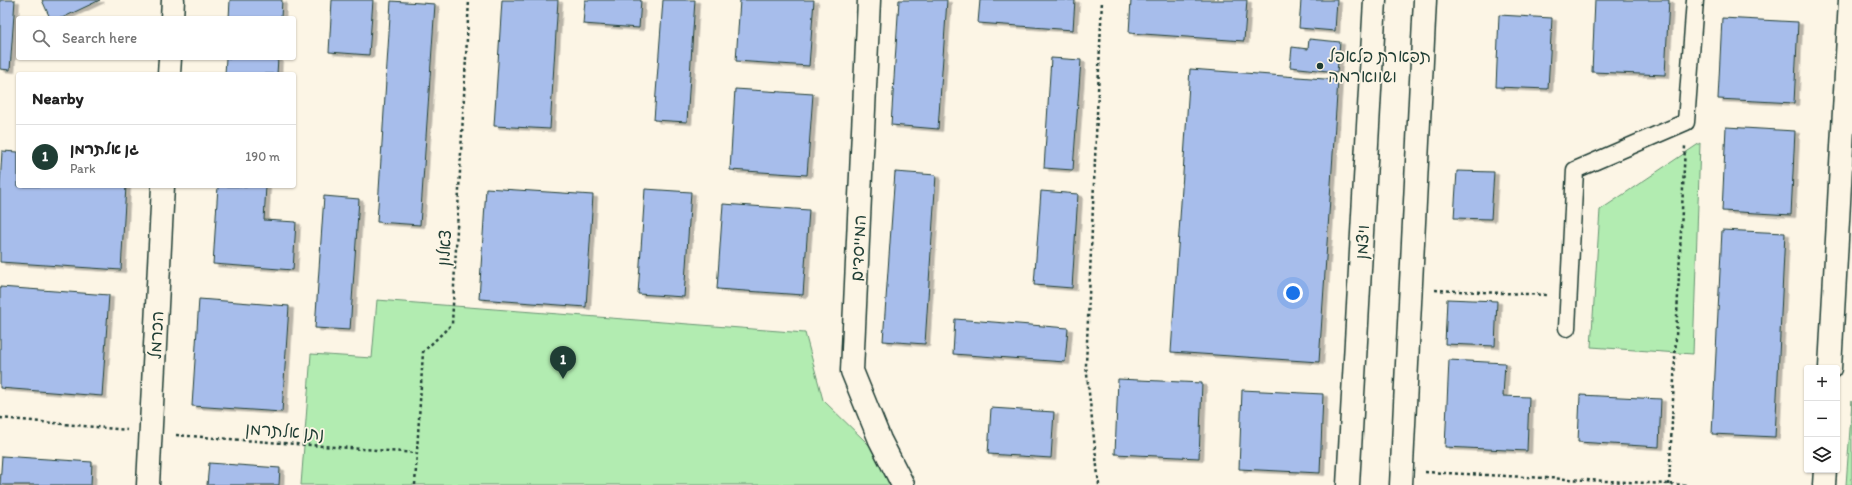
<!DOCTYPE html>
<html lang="en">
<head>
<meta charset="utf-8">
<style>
  body { margin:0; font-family:Itim,"Playpen Sans Hebrew",sans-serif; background:#f6f6f6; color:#222 }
  .controls { position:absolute; right:12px; bottom:12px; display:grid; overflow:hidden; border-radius:4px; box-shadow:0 1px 3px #0004 }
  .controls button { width:36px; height:36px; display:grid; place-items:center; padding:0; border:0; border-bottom:1px solid #e0e0e0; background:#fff; color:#222; font:20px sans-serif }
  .you { position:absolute; left:1293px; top:293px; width:14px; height:14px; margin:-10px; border:3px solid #fff; border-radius:50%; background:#1a73e8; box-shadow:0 0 0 6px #1a73e833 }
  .badge { display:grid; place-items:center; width:26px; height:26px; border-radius:50%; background:#1f3d34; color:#fff; font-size:13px; font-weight:700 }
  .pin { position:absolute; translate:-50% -33px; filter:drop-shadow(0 1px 2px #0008) }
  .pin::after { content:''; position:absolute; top:21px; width:14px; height:12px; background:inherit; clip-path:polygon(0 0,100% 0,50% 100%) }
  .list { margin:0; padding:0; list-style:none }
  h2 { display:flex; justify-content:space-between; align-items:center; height:52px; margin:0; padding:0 16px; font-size:17px }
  h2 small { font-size:13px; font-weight:400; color:#767676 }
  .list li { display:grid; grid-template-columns:26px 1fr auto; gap:12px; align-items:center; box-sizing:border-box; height:64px; padding:0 16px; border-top:1px solid #e0e0e0 }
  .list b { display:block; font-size:15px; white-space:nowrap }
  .list p { margin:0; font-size:13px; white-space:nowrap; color:#767676 }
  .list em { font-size:13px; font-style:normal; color:#767676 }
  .icon { flex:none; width:22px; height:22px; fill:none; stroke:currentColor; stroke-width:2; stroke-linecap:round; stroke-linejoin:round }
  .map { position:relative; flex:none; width:1852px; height:485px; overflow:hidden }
  .search { position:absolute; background:#fff; box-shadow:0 1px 3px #0004; left:16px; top:16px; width:280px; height:44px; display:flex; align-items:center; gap:10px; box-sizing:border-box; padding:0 14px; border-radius:4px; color:#767676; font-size:15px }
  .panel { position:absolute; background:#fff; box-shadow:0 1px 3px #0004; left:16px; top:72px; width:280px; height:116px; border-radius:4px }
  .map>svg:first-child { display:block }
</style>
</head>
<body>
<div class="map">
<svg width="1852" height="485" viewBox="0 0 1852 485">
  <defs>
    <filter id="shadow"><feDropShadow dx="4.5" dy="2.5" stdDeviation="0" flood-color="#0004"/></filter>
  </defs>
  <rect width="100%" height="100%" fill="#fcf5e5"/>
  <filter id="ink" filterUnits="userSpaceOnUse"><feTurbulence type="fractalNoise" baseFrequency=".025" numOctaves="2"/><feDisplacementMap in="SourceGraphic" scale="8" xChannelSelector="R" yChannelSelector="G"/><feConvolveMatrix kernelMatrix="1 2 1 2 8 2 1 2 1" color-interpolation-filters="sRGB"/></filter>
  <g filter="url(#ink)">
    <path fill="#b2ecb1" stroke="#689472" d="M 1700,143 L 1693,354 L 1591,347 L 1600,210 Z
      M 377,300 L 805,333 L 823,400 L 910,485 L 301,485 L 311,354 L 372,358 Z
      M 1852,401 L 1852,485 L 1846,485 Z"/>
    <path fill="#a7bdeb" stroke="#1f3d34" filter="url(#shadow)" d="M 0,0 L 15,0 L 10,70 L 0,69 Z
      M 42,0 L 100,0 L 62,18 L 50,18 Z
      M 230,0 L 282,0 L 281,18 L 229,18 Z
      M 332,0 L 373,0 L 369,55 L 329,52 Z
      M 502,0 L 558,0 L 550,129 L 494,126 Z
      M 585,0 L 641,0 L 639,28 L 583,24 Z
      M 663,0 L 695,0 L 687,122 L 654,120 Z
      M 740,0 L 814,0 L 809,66 L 736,61 Z
      M 899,0 L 947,0 L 938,129 L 891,125 Z
      M 980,0 L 1075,0 L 1073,30 L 978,23 Z
      M 1131,0 L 1247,0 L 1244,41 L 1129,33 Z
      M 1301,0 L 1337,0 L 1335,31 L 1299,28 Z
      M 1595,0 L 1669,0 L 1665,75 L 1592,72 Z
      M 391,1 L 435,4 L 420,225 L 377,222 Z
      M 1499,15 L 1552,18 L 1548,89 L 1496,87 Z
      M 1722,18 L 1798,22 L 1794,103 L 1718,99 Z
      M 1309,39 L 1340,42 L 1337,72 L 1290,67 L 1292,47 L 1308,49 Z
      M 226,58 L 278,58 L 277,74 L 225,74 Z
      M 1051,58 L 1081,60 L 1073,170 L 1044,168 Z
      M 1190,69 L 1338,80 L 1319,362 L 1171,352 Z
      M 735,89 L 813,94 L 807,175 L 730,170 Z
      M 1726,127 L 1795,131 L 1791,215 L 1722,211 Z
      M 2,151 L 18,152 L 18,186 L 126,186 L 121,270 L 0,262 L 0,185 Z
      M 1457,171 L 1494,172 L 1491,219 L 1454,218 Z
      M 895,172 L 936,175 L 925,344 L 883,341 Z
      M 218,186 L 266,186 L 264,220 L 296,222 L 293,270 L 213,264 Z
      M 486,188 L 593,195 L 586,307 L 479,299 Z
      M 645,189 L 691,192 L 684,297 L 638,294 Z
      M 1041,191 L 1078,194 L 1072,288 L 1034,285 Z
      M 324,196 L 359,199 L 350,330 L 315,328 Z
      M 723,204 L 809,210 L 803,295 L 717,289 Z
      M 1722,230 L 1785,233 L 1775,437 L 1712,434 Z
      M 0,287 L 109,295 L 102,396 L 0,388 Z
      M 199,299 L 289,306 L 282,412 L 192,406 Z
      M 1447,299 L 1497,301 L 1495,346 L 1445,344 Z
      M 955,319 L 1068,328 L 1065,362 L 953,354 Z
      M 1449,360 L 1505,363 L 1503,396 L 1529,397 L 1527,451 L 1445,447 Z
      M 1118,379 L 1202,383 L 1199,458 L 1115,454 Z
      M 1242,390 L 1323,394 L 1320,473 L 1239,469 Z
      M 1580,395 L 1661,399 L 1659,447 L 1578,442 Z
      M 991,408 L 1054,412 L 1051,458 L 988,454 Z
      M 2,456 L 92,462 L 91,485 L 0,485 Z
      M 209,463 L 280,468 L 279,485 L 207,485 Z"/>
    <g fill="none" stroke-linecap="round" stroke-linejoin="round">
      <defs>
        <path id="lane" d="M 1567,328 L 1575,170 L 1686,122 L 1695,0"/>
        <path id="street" d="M 869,0 L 852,371 L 880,440 L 903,485
          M 1830,368 L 1850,0
          M 1824,485 L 1825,470"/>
        <path id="secondary" d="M 172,18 L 173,0
          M 169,74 L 170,58
          M 148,485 L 163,186
          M 1348,485 L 1375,0
          M 1401,485 L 1425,0"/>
      </defs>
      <use href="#lane" stroke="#1f3d34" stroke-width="19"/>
      <use href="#street" stroke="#1f3d34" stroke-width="25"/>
      <use href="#secondary" stroke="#1f3d34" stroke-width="25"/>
      <path stroke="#1f3d34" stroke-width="2.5" stroke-dasharray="3 3" stroke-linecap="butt" d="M 1435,290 L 1548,295
        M 0,418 L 127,430
        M 176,435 L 416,453
        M 1425,472 L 1688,485
        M 415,485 L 423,352 L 452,324 L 469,0
        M 1099,485 L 1086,365 L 1102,0
        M 1669,485 L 1685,146"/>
      <use href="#lane" stroke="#fcf5e5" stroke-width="16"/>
      <use href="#street" stroke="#fcf5e5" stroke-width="22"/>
      <use href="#secondary" stroke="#fcf5e5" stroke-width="22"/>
    </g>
  </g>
  <circle fill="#1f3d34" stroke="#fcf5e5" stroke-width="1.5" cx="1320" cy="66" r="4"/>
  <g text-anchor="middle" stroke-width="3.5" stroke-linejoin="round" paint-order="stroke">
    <g font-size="17" fill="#1f3d34" stroke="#fcf5e5" text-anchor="start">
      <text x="1328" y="62">תפארת פלאפל<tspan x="1328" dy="20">ושווארמה</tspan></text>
    </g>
    <g font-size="17" fill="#1f3d34" stroke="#fcf5e5">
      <text transform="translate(1362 242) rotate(-87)" y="6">ויצמן</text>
      <text transform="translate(444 248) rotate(-87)" y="6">צאלון</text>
      <text transform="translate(858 248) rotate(-87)" y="6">המייסדים</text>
      <text transform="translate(156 335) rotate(-87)" y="6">הכרמל</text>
      <text transform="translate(285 431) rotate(4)" y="6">נתן אלתרמן</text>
    </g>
  </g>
</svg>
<div class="controls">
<button>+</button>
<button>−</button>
<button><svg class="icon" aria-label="layers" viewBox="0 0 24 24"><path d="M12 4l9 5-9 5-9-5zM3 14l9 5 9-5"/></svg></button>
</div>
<div class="you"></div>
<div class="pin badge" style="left:563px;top:379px">1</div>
<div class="search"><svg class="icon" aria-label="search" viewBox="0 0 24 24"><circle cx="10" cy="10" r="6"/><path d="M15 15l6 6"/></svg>Search here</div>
<section class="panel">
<h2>Nearby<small></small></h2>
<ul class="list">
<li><span class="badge">1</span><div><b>גן אלתרמן</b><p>Park</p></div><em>190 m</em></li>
</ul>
</section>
</div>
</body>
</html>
